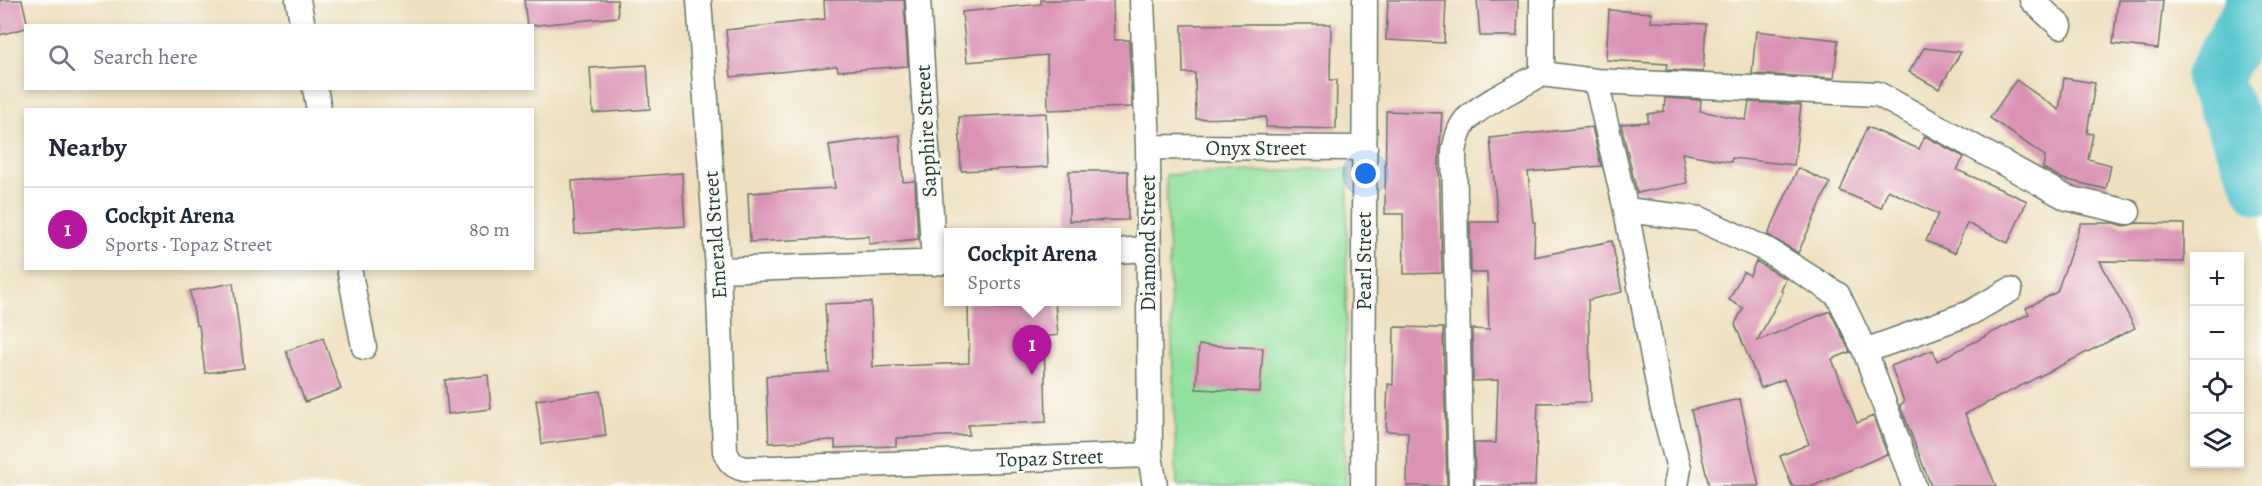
<!DOCTYPE html>
<html lang="en">
<head>
<meta charset="utf-8">
<style>
  body { margin:0; font-family:Alegreya,serif; background:#f2f2f3; color:#1f2937 }
  .controls { position:absolute; right:18px; bottom:18px; display:grid; overflow:hidden; border-radius:0px; box-shadow:0 3px 9px #0003 }
  .controls button { width:54px; height:54px; display:grid; place-items:center; padding:0; border:0; border-bottom:2px solid #e0e1e3; background:#fff; color:#1f2937; font:30px sans-serif }
  .you { position:absolute; left:1366px; top:174px; width:21px; height:21px; margin:-15px; border:4px solid #fff; border-radius:50%; background:#1a73e8; box-shadow:0 0 0 9px #1a73e833 }
  .badge { display:grid; place-items:center; width:39px; height:39px; border-radius:50%; background:#b5179e; color:#fff; font-size:20px; font-weight:700 }
  .pin { position:absolute; translate:-50% -50px; filter:drop-shadow(0 2px 3px #0008) }
  .pin::after { content:''; position:absolute; top:32px; width:21px; height:18px; background:inherit; clip-path:polygon(0 0,100% 0,50% 100%) }
  .popup { position:absolute; left:944px; top:228px; width:177px; height:78px; box-sizing:border-box; display:grid; place-content:center; border-radius:0px; background:#fff; filter:drop-shadow(0 2px 4px #0005); font-size:20px; white-space:nowrap; color:#747a83 }
  .popup b { font-size:22px; color:#1f2937 }
  .popup::after { content:''; position:absolute; left:50%; top:100%; margin-left:-12px; border:12px solid transparent; border-top-color:#fff }
  .list { margin:0; padding:0; list-style:none }
  h2 { display:flex; justify-content:space-between; align-items:center; height:78px; margin:0; padding:0 24px; font-size:26px }
  h2 small { font-size:20px; font-weight:400; color:#747a83 }
  .list li { display:grid; grid-template-columns:39px 1fr auto; gap:18px; align-items:center; box-sizing:border-box; height:84px; padding:0 24px; border-top:2px solid #e0e1e3 }
  .list b { display:block; font-size:22px; white-space:nowrap }
  .list p { margin:0; font-size:20px; white-space:nowrap; color:#747a83 }
  .list em { font-size:20px; font-style:normal; color:#747a83 }
  .icon { flex:none; width:33px; height:33px; fill:none; stroke:currentColor; stroke-width:2; stroke-linecap:round; stroke-linejoin:round }
  .map { position:relative; flex:none; width:2262px; height:486px; overflow:hidden }
  .search { position:absolute; background:#fff; box-shadow:0 3px 9px #0003; left:24px; top:24px; width:510px; height:66px; display:flex; align-items:center; gap:15px; box-sizing:border-box; padding:0 21px; border-radius:0px; color:#747a83; font-size:22px }
  .panel { position:absolute; background:#fff; box-shadow:0 3px 9px #0003; left:24px; top:108px; width:510px; height:162px; border-radius:0px }
  .map>svg:first-child { display:block }
</style>
</head>
<body>
<div class="map">
<svg width="2262" height="486" viewBox="0 0 2262 486">
  <rect width="100%" height="100%" fill="#fdfcf7"/>
  <filter id="ink" filterUnits="userSpaceOnUse"><feTurbulence type="fractalNoise" baseFrequency=".0167" numOctaves="2"/><feDisplacementMap in="SourceGraphic" scale="12" xChannelSelector="R" yChannelSelector="G"/><feConvolveMatrix kernelMatrix="1 2 1 2 8 2 1 2 1" color-interpolation-filters="sRGB"/></filter>
  <filter id="wash" filterUnits="userSpaceOnUse"><feTurbulence type="fractalNoise" baseFrequency=".008" numOctaves="4" result="noise"/><feDisplacementMap in="SourceGraphic" scale="24" xChannelSelector="R" yChannelSelector="G"/><feGaussianBlur stdDeviation="1.35" result="paint"/><feColorMatrix in="noise" values="0 0 0 0 0 0 0 0 0 0 0 0 0 0 0 0 0 1.4 0 .05"/><feComposite in="paint" operator="in"/></filter>
  <g filter="url(#wash)">
    <rect width="100%" height="100%" fill="#eee0bf"/>
    <path fill="#92e09d" stroke="#588e68" stroke-width="1.5" d="M 1348,169 L 1344,444 L 1346,486 L 1177,486 L 1166,175 Z"/>
    <g fill="none" stroke-linecap="round" stroke-linejoin="round">
      <path stroke="#5ac7d0" stroke-width="56" d="M 2257,0 L 2213,78 L 2262,187"/>
    </g>
    <g id="blocks">
      <path fill="#da93b5" d="M 0,0 L 22,0 L 28,26 L 26,26 L 26,28 L 0,35 Z
        M 524,0 L 617,0 L 618,17 L 527,26 Z
        M 824,0 L 904,0 L 908,66 L 838,71 L 837,66 L 731,77 L 726,30 L 825,19 Z
        M 1041,0 L 1113,0 L 1114,40 L 1129,40 L 1132,107 L 1048,110 L 1047,55 L 967,62 L 962,12 L 1041,4 Z
        M 1388,0 L 1446,0 L 1444,43 L 1386,40 Z
        M 1477,0 L 1518,0 L 1517,36 L 1480,36 Z
        M 2118,0 L 2163,0 L 2158,49 L 2113,44 Z
        M 1609,10 L 1652,13 L 1651,22 L 1706,24 L 1703,72 L 1666,70 L 1667,64 L 1606,60 Z
        M 1248,24 L 1331,24 L 1330,80 L 1337,80 L 1336,129 L 1266,127 L 1266,117 L 1196,119 L 1195,73 L 1183,73 L 1182,25 Z
        M 1756,31 L 1838,40 L 1834,78 L 1752,74 Z
        M 1924,48 L 1961,52 L 1939,89 L 1909,72 Z
        M 647,65 L 650,109 L 593,113 L 590,68 Z
        M 2064,78 L 2095,83 L 2087,133 L 2093,134 L 2088,159 L 2111,165 L 2106,189 L 2063,179 L 2043,168 L 2045,156 L 1990,118 L 2016,80 L 2059,110 Z
        M 1665,98 L 1701,100 L 1700,111 L 1746,120 L 1749,102 L 1801,105 L 1794,165 L 1732,158 L 1731,162 L 1682,153 L 1687,183 L 1637,193 L 1621,124 L 1648,122 L 1648,114 L 1664,111 Z
        M 1386,111 L 1442,113 L 1439,161 L 1442,273 L 1404,274 L 1403,214 L 1385,214 Z
        M 1046,113 L 1048,167 L 961,171 L 959,117 Z
        M 1592,127 L 1601,166 L 1528,172 L 1533,222 L 1535,222 L 1534,257 L 1612,241 L 1622,292 L 1588,300 L 1591,402 L 1538,403 L 1535,486 L 1475,486 L 1474,443 L 1496,443 L 1498,380 L 1473,381 L 1472,329 L 1489,330 L 1487,273 L 1471,273 L 1470,222 L 1498,222 L 1490,138 Z
        M 1867,127 L 1919,149 L 1925,136 L 1964,157 L 1957,170 L 2027,201 L 2008,243 L 1967,223 L 1955,253 L 1926,241 L 1938,214 L 1888,190 L 1881,208 L 1840,191 Z
        M 900,135 L 903,182 L 915,181 L 918,239 L 869,244 L 869,236 L 750,242 L 748,193 L 835,188 L 829,145 Z
        M 1798,168 L 1830,183 L 1798,253 L 1768,235 Z
        M 1069,171 L 1128,171 L 1128,220 L 1069,221 Z
        M 682,173 L 685,226 L 575,234 L 572,181 Z
        M 2081,223 L 2114,223 L 2125,226 L 2136,223 L 2184,224 L 2184,262 L 2100,261 L 2135,328 L 1965,414 L 1996,486 L 1931,486 L 1900,405 L 1904,402 L 1891,366 L 1933,350 L 1937,361 L 2029,314 L 2026,308 L 2057,292 Z
        M 1756,261 L 1786,279 L 1781,291 L 1783,292 L 1757,341 L 1830,311 L 1850,352 L 1832,359 L 1857,423 L 1873,416 L 1887,454 L 1813,486 L 1792,486 L 1780,456 L 1809,444 L 1784,379 L 1761,388 L 1735,324 L 1743,308 L 1729,300 L 1743,272 L 1750,275 Z
        M 233,283 L 244,368 L 205,373 L 199,325 L 196,325 L 190,291 Z
        M 871,302 L 873,367 L 969,363 L 968,302 L 1055,302 L 1058,335 L 1044,337 L 1046,422 L 968,425 L 969,435 L 896,438 L 896,446 L 835,448 L 835,440 L 769,443 L 766,376 L 829,372 L 825,304 Z
        M 1394,327 L 1443,328 L 1447,486 L 1407,486 L 1408,432 L 1386,431 L 1388,384 L 1393,385 Z
        M 323,338 L 341,389 L 305,402 L 286,351 Z
        M 1199,345 L 1263,348 L 1260,392 L 1196,389 Z
        M 488,375 L 491,409 L 448,414 L 445,380 Z
        M 600,391 L 606,436 L 542,444 L 536,400 Z
        M 1740,399 L 1759,486 L 1709,486 L 1691,410 Z"/>
    </g>
  </g>
  <g filter="url(#ink)">
    <use href="#blocks" fill-opacity="0" stroke="#677665" stroke-width="1.5"/>
    <g fill="none" stroke-linecap="round" stroke-linejoin="round">
      <defs>
        <path id="street" d="M 298,0 L 303,26
          M 699,0 L 718,270 L 725,451 C 729,462 733,466 744,469 L 1150,455
          M 918,0 L 934,263
          M 1142,0 L 1148,147 L 1150,455 L 1155,486
          M 2032,0 L 2060,26
          M 1542,74 L 1596,81 L 1878,94 L 2067,198 L 2128,212
          M 1596,81 L 1626,210 L 1662,405 L 1679,468 L 1676,486
          M 315,88 L 319,110
          M 1148,147 L 1365,148
          M 1626,210 L 1700,219 L 1767,250 L 1838,295 L 1865,351 L 1914,486
          M 1116,251 L 1147,249
          M 349,268 L 364,347
          M 718,270 L 948,262
          M 1865,351 L 1970,313 L 2010,290
          M 1363,486 L 1365,0
          M 1461,486 L 1454,152 C 1456,142 1458,130 1465,121 C 1479,105 1522,85 1542,74 L 1542,0"/>
      </defs>
      <use href="#street" stroke="#677665" stroke-width="27"/>
      <use href="#street" stroke="#fff" stroke-width="24"/>
    </g>
  </g>
  <g text-anchor="middle" stroke-width="4.5" stroke-linejoin="round" paint-order="stroke">
    <g font-size="21" fill="#1f3d34" stroke="#fdfcf7">
      <text transform="translate(926 131) rotate(-93)" y="7">Sapphire Street</text>
      <text x="1256" y="155">Onyx Street</text>
      <text transform="translate(715 235) rotate(-94)" y="7">Emerald Street</text>
      <text transform="translate(1148 243) rotate(-90)" y="7">Diamond Street</text>
      <text transform="translate(1364 261) rotate(-90)" y="7">Pearl Street</text>
      <text transform="translate(1050 458) rotate(-2)" y="7">Topaz Street</text>
    </g>
  </g>
</svg>
<div class="controls">
<button>+</button>
<button>−</button>
<button><svg class="icon" aria-label="locate" viewBox="0 0 24 24"><circle cx="12" cy="12" r="6"/><path d="M12 2v4M12 18v4M2 12h4M18 12h4"/></svg></button>
<button><svg class="icon" aria-label="layers" viewBox="0 0 24 24"><path d="M12 4l9 5-9 5-9-5zM3 14l9 5 9-5"/></svg></button>
</div>
<div class="you"></div>
<div class="pin badge" style="left:1032px;top:375px">1</div>
<div class="popup"><b>Cockpit Arena</b>Sports</div>
<div class="search"><svg class="icon" aria-label="search" viewBox="0 0 24 24"><circle cx="10" cy="10" r="6"/><path d="M15 15l6 6"/></svg>Search here</div>
<section class="panel">
<h2>Nearby<small></small></h2>
<ul class="list">
<li><span class="badge">1</span><div><b>Cockpit Arena</b><p>Sports · Topaz Street</p></div><em>80 m</em></li>
</ul>
</section>
</div>
</body>
</html>
